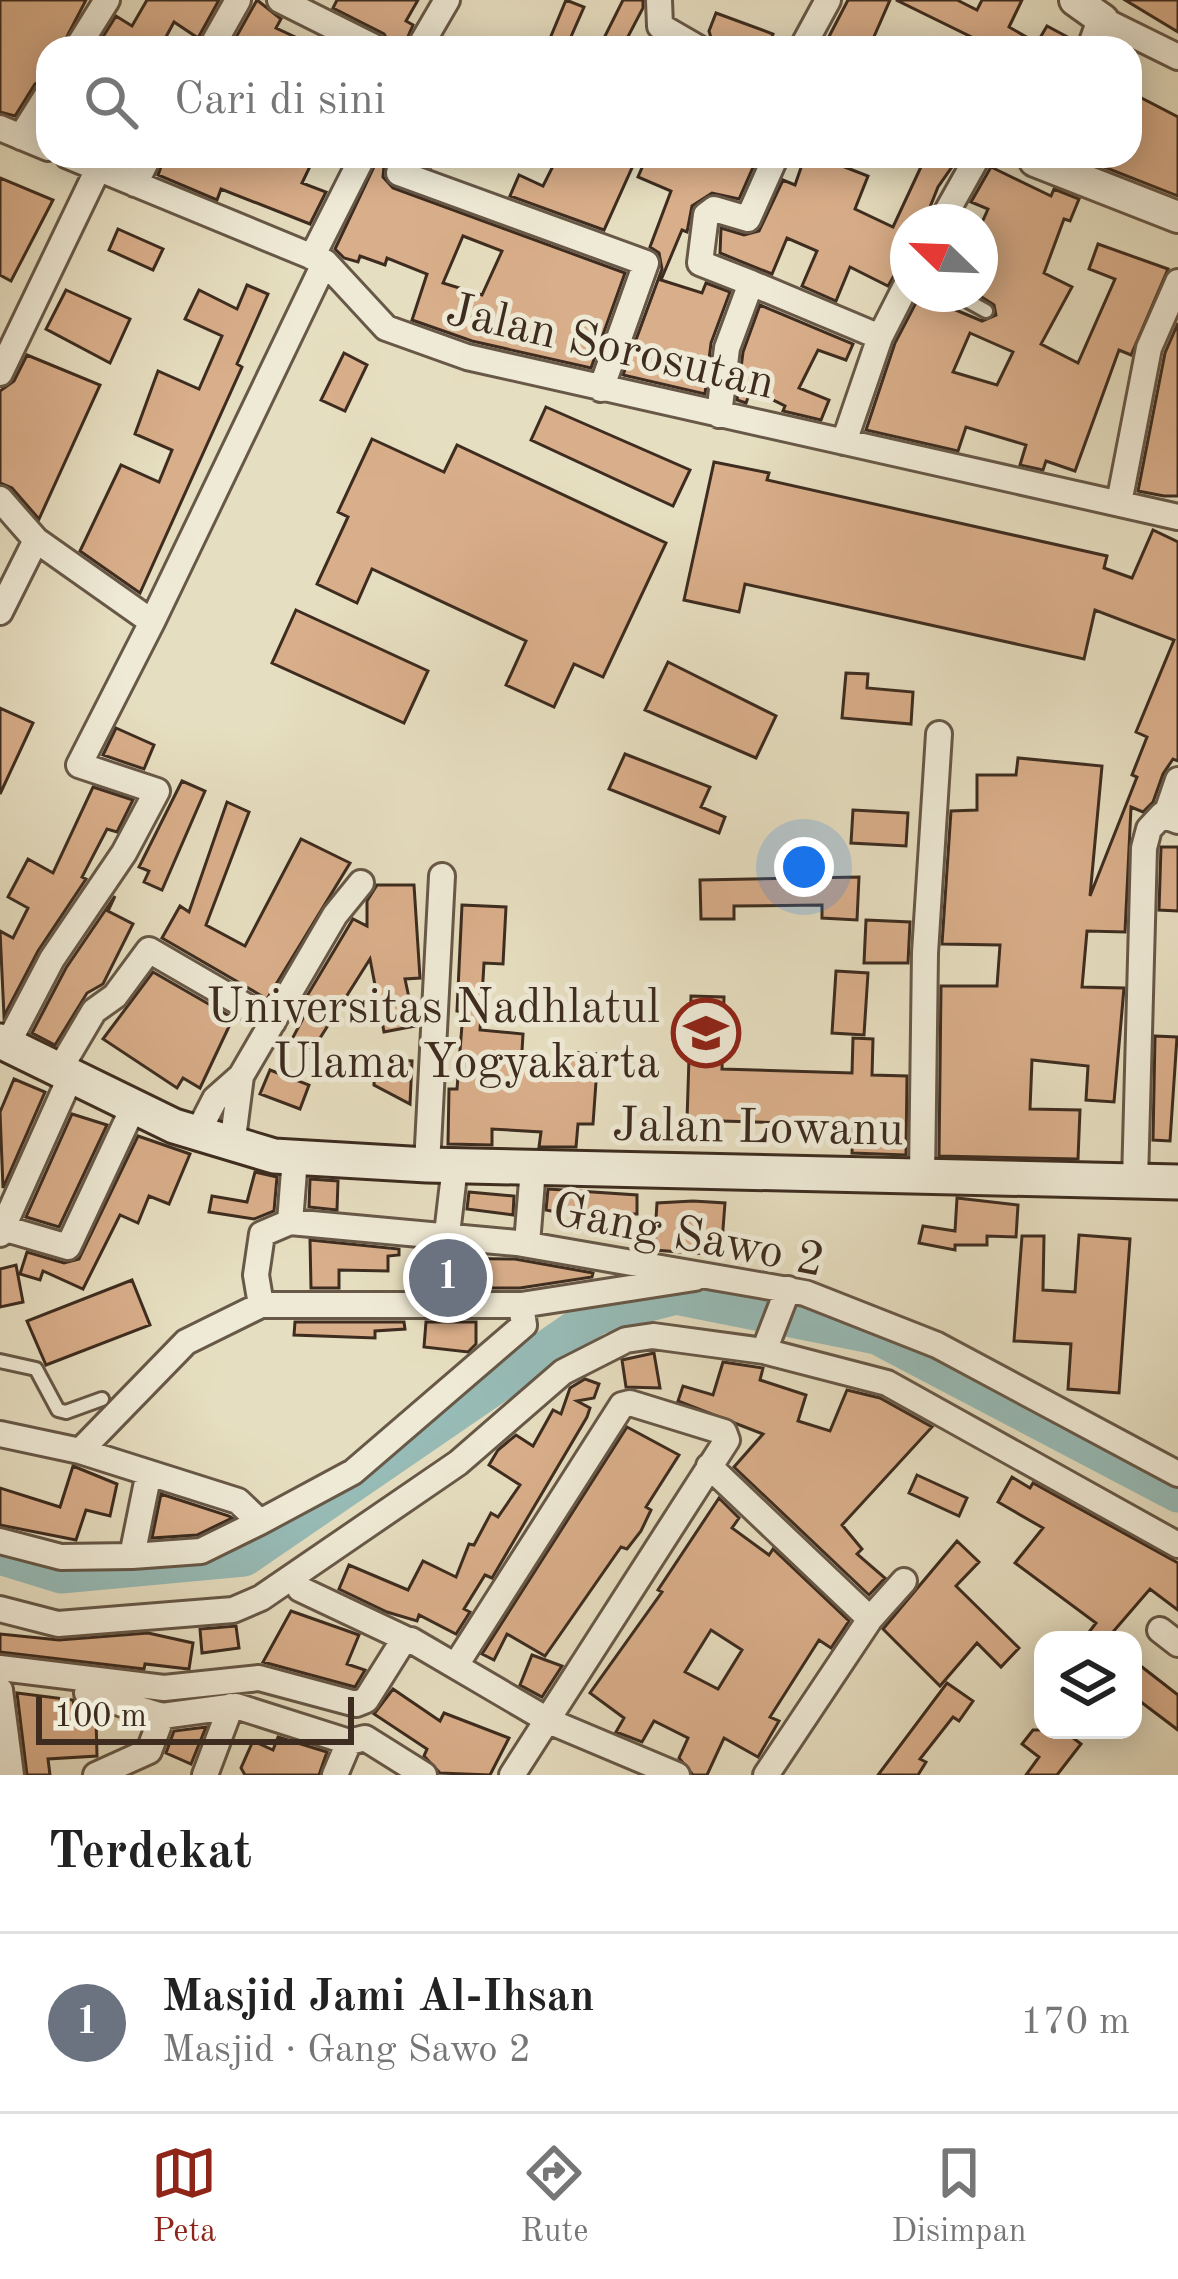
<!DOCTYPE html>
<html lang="id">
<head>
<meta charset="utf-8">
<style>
  body { margin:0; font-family:"Old Standard TT",serif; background:#f6f6f6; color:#222 }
  .controls { position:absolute; right:36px; bottom:36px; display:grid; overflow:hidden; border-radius:24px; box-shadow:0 6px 30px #0003 }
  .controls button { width:108px; height:108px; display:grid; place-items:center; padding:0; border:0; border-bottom:3px solid #e0e0e0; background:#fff; color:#222; font:60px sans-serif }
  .compass { position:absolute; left:890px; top:204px; width:108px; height:108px; border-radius:50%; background:#fff; box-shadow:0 6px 30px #0003; rotate:293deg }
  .scale { position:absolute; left:36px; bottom:30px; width:318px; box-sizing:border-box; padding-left:12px; border:6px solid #3d2c1f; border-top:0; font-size:33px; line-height:42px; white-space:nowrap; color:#3d2c1f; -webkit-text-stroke:9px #efead6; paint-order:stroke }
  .you { position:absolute; left:804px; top:867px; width:42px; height:42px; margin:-30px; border:9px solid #fff; border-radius:50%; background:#1a73e8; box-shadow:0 0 0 18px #1a73e833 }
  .badge { display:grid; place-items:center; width:78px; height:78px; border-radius:50%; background:#8f2418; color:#fff; font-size:39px; font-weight:700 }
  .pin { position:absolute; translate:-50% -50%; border:6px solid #fff; box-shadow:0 3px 12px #0006 }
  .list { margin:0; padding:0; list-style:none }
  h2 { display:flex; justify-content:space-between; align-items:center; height:156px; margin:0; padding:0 48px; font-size:51px }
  h2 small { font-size:39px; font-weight:400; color:#767676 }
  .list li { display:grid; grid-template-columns:78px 1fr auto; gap:36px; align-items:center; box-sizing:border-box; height:180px; padding:0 48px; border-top:3px solid #e0e0e0 }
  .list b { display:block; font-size:45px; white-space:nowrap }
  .list p { margin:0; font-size:39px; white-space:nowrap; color:#767676 }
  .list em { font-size:39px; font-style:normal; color:#767676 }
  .icon { flex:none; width:66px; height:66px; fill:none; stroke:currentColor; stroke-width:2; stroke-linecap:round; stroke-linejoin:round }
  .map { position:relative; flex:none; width:1178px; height:1775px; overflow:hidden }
  .search { position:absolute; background:#fff; box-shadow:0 6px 30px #0003; left:36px; right:36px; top:36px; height:132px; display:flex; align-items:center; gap:30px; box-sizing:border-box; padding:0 42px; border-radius:36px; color:#767676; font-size:45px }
  .sheet { height:336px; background:#fff }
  nav { display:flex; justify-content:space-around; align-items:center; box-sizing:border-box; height:168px; border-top:3px solid #e0e0e0; background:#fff; font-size:33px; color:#767676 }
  nav a { display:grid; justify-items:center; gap:6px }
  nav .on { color:#8f2418 }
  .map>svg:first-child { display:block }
</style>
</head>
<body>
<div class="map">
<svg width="1178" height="1775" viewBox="0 0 1178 1775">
  <rect width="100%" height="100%" fill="#e6dec0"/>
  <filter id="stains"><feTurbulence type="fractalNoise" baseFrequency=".00167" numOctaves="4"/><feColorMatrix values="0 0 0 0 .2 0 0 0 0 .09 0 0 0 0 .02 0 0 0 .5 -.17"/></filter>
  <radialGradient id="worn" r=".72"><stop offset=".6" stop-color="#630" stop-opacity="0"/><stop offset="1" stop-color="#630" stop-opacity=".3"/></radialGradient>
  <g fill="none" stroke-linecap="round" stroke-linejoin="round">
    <path stroke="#97bbb6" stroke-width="39" d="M 0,1555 L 61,1574 L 244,1557 L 597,1315 L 676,1295 L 877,1335 L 1178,1493"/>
  </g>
  <path fill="#d9ae8a" stroke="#3d2c1f" stroke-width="3" fill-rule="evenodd" d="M 0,0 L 86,0 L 61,48 L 48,48 L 48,78 L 35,84 L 15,116 L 0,112 Z
    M 147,0 L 219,0 L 198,38 L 174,22 L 160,48 L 96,48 L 116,16 L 132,26 Z
    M 257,0 L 281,19 L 276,28 L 319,48 L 230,48 Z
    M 337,0 L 418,0 L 406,21 L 413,25 L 403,48 L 392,48 L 384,34 L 333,8 Z
    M 566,0 L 584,7 L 566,48 L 546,48 Z
    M 623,0 L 643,0 L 643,8 L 622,48 L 599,48 Z
    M 848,0 L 890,0 L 869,48 L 823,48 Z
    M 896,0 L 957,0 L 977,10 L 982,0 L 1022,0 L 1009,27 L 1037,43 L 1047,26 L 1075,41 L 1074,48 L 994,48 Z
    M 1125,0 L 1178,0 L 1178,32 Z
    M 716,13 L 773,34 L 767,48 L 730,39 L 727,48 L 714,48 L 709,31 Z
    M 1130,92 L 1178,117 L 1178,196 L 1076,156 L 1130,156 Z
    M 165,156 L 243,156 L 265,166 L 270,156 L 315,156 L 302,183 L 326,192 L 310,224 L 221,189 L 217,200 L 158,175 Z
    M 379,156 L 435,156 L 431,167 L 395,157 L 384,166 L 383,177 L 393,188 L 625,273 L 591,368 L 472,341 L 412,320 L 427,274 L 387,258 L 385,265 L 360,256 L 358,262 L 344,258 L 335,249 ZM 463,236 L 502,251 L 482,295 L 443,283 Z
    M 558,156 L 622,156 L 635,161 L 604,230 L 510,196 L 519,175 L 543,186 Z
    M 647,156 L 685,163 L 688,156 L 758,156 L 739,199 L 712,193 L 692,206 L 687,232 L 682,230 L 661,280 L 702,293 L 706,283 L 730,292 L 711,343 L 705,394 L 623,375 L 662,269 L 659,253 L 650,247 L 671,191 L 638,177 Z
    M 805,156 L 839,156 L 837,164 L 868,176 L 855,209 L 893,227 L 926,156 L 956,161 L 938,187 L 924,222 L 908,222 L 908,266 L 898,269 L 888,286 L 850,267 L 836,301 L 802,286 L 817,251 L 787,238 L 772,274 L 720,253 L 721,228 L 744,235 L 759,231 L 783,180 L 795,185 Z
    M 991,167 L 1051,196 L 1054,189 L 1079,199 L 1070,221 L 1064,219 L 1044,273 L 1072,287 L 1041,344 L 1078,363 L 1115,279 L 1089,269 L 1098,244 L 1168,269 L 1131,355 L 1119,350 L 1075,471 L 1046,461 L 1043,470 L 1020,465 L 1026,445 L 966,427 L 958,451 L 866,430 L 895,343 L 920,295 L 982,321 L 996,315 L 994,305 L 977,294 L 980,227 L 988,209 L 971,202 ZM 970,333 L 1013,352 L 997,385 L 953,372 Z
    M 0,178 L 53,200 L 11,281 L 0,275 Z
    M 118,229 L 163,249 L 153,270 L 109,250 Z
    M 247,285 L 268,294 L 237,364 L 242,367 L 140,593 L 80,551 L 121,465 L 159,482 L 172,450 L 135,434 L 158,371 L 199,389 L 222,336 L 185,319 L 199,290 L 237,309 Z
    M 66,290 L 130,319 L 110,363 L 46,329 Z
    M 760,305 L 853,344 L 846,360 L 818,350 L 799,388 L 829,400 L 821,420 L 783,411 L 785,406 L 751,389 L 746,403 L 737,400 L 743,352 Z
    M 1178,323 L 1178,496 L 1164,496 L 1138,491 L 1165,353 Z
    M 344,353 L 367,365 L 345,411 L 321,400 Z
    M 27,355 L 100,385 L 39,519 L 12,488 L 0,483 L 0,391 L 14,381 Z
    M 546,407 L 690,470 L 673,506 L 531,440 Z
    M 372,439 L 444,472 L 457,445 L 666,543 L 603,677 L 574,664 L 554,707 L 506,685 L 526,641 L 372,569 L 357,603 L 317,584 L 348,517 L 338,512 Z
    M 714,462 L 769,473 L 767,480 L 1107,556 L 1104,568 L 1132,578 L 1153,530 L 1178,542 L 1178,761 L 1173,759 L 1163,774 L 1153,802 L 1143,812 L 1131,807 L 1125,932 L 1087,931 L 1082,987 L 1124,988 L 1114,1102 L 1086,1100 L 1088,1066 L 1032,1060 L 1030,1109 L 1080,1110 L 1078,1159 L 939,1156 L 941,986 L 997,986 L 1000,945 L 942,944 L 951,811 L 977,810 L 977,775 L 1016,775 L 1018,758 L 1102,766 L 1090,896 L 1137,777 L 1132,775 L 1147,737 L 1136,732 L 1174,640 L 1095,610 L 1084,659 L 745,584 L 739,612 L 684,600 Z
    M 296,610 L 428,671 L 404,723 L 272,663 Z
    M 668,662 L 776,716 L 756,758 L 645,710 Z
    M 846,673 L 868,674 L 867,688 L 913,692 L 911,724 L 842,718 Z
    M 0,708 L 33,723 L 0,794 Z
    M 116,728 L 154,745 L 144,769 L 103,755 Z
    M 625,754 L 710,787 L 701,807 L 725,817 L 719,833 L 609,789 Z
    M 182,781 L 205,791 L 162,890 L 144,882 L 149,871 L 139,867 Z
    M 93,787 L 133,800 L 117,832 L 107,829 L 82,877 L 86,879 L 38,951 L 4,1016 L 0,931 L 13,938 L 28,908 L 8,897 L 28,859 L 53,873 Z
    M 227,802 L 249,812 L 206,925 L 245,946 L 301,839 L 350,863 L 267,999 L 162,938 L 180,906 L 189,912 Z
    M 853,810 L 908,813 L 906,846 L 851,843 Z
    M 1161,847 L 1178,847 L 1178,911 L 1159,910 Z
    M 859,877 L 857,920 L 822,918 L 822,905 L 734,906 L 734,919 L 701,919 L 700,880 Z
    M 377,885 L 414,885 L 420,978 L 405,979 L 415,1026 L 384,1032 L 370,959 L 315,1046 L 305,1048 L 291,1041 L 308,1009 L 301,1006 L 353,919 L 367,926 L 367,901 Z
    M 115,896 L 108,911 L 133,924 L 103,984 L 87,993 L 55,1045 L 32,1033 L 66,968 Z
    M 462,905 L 506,907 L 503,964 L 484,963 L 480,1030 L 523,1034 L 521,1068 L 567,1070 L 568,1052 L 598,1054 L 593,1124 L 578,1124 L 576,1147 L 539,1147 L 541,1132 L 492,1129 L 492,1145 L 448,1144 L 449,1089 L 457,1089 L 463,1012 L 457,1011 Z
    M 866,920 L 910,922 L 908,963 L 864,963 Z
    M 836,971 L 868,973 L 864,1035 L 832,1033 Z
    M 153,972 L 233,1018 L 200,1088 L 183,1078 L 177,1088 L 103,1039 Z
    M 691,996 L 724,997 L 722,1069 L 852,1073 L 853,1038 L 873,1039 L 872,1075 L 907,1076 L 906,1155 L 852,1153 L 853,1125 L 687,1120 Z
    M 1155,1036 L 1177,1037 L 1170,1141 L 1153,1140 Z
    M 375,1059 L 412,1061 L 410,1104 L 374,1085 Z
    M 270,1070 L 309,1085 L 300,1109 L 260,1094 Z
    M 14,1079 L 45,1092 L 3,1188 L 0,1112 Z
    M 72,1114 L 107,1125 L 59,1227 L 26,1217 Z
    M 138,1136 L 190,1154 L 169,1204 L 149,1196 L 138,1223 L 120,1215 L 83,1289 L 43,1271 L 40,1280 L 20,1274 L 27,1252 L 64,1263 L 79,1259 Z
    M 255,1172 L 277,1177 L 274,1211 L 254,1219 L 209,1212 L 212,1196 L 247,1202 Z
    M 310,1179 L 338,1181 L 337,1210 L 309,1207 Z
    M 548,1189 L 637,1195 L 637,1214 L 598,1214 L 598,1220 L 546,1210 Z
    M 469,1192 L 514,1196 L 513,1215 L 467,1209 Z
    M 957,1198 L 1018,1205 L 1016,1237 L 987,1236 L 987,1245 L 955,1245 L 955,1250 L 919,1243 L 923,1226 L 955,1231 Z
    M 693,1201 L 725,1203 L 721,1255 L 654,1250 L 657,1203 Z
    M 1079,1235 L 1130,1239 L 1119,1393 L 1068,1389 L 1071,1344 L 1014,1341 L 1022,1236 L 1044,1236 L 1043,1290 L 1075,1292 Z
    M 310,1240 L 399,1249 L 399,1255 L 388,1256 L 388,1271 L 339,1270 L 339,1288 L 311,1288 Z
    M 430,1258 L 515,1259 L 593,1273 L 592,1277 L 520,1288 L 428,1288 Z
    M 16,1265 L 23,1302 L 0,1307 L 0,1269 Z
    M 132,1280 L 150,1325 L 46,1365 L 27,1321 Z
    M 295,1322 L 404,1322 L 405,1329 L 375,1331 L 375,1338 L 294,1335 Z
    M 426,1322 L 476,1322 L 476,1344 L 468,1352 L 424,1347 Z
    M 654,1353 L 660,1388 L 626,1387 L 622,1360 Z
    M 723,1362 L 763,1368 L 760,1380 L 806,1395 L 798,1421 L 830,1431 L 847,1390 L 880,1398 L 932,1427 L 842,1525 L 862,1549 L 857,1554 L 885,1578 L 869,1595 L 734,1467 L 763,1434 L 678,1401 L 683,1386 L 713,1395 Z
    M 585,1379 L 599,1384 L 594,1398 L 577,1401 L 590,1408 L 587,1417 L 492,1578 L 485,1575 L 464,1609 L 470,1612 L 456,1634 L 419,1615 L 417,1621 L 387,1612 L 339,1589 L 349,1565 L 408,1590 L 423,1561 L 456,1577 L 469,1544 L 474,1545 L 491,1513 L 498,1517 L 520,1485 L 489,1465 L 498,1450 L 516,1435 L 533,1446 L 553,1410 L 561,1414 L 570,1388 Z
    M 627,1427 L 679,1455 L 646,1507 L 651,1510 L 641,1531 L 627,1549 L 621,1547 L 545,1656 L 507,1634 L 494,1660 L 482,1654 Z
    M 73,1466 L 117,1484 L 110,1516 L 86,1510 L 76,1540 L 0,1525 L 0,1488 L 60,1507 Z
    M 917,1475 L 967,1498 L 959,1516 L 909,1493 Z
    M 1012,1477 L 1030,1488 L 1033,1483 L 1178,1563 L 1178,1610 L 1150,1589 L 1106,1640 L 1083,1640 L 1096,1623 L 1015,1563 L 1043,1528 L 998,1502 Z
    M 161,1494 L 229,1516 L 232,1518 L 197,1535 L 152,1538 Z
    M 719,1498 L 739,1518 L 732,1528 L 769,1555 L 773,1549 L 849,1621 L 831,1648 L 819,1640 L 770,1717 L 779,1721 L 758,1757 L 724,1738 L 707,1775 L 693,1775 L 679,1758 L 688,1738 L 654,1721 L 642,1742 L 616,1732 L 624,1718 L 590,1693 L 662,1592 L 658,1590 ZM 711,1630 L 742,1650 L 718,1689 L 685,1672 Z
    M 957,1541 L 979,1562 L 956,1586 L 1019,1648 L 1001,1667 L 977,1643 L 940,1686 L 883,1629 Z
    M 291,1611 L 359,1635 L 347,1664 L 365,1670 L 355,1687 L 263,1662 Z
    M 236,1626 L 239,1648 L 202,1653 L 200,1629 Z
    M 148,1633 L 193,1643 L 189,1669 L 145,1664 L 144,1669 L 0,1652 L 0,1634 L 59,1640 Z
    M 532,1655 L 562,1666 L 542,1697 L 520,1685 Z
    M 1133,1660 L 1178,1695 L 1178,1730 L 1133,1696 Z
    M 947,1683 L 973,1701 L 959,1721 L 953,1717 L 920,1759 L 926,1762 L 918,1775 L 878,1775 Z
    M 393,1689 L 440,1721 L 444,1713 L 509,1738 L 490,1775 L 440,1773 L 424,1756 L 427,1749 L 374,1714 Z
    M 17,1693 L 73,1700 L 76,1718 L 96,1718 L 97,1756 L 48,1759 L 50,1775 L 27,1775 Z
    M 206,1727 L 191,1764 L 166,1753 L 174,1731 Z
    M 1033,1730 L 1063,1730 L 1081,1744 L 1057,1775 L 1026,1775 L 1039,1757 L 1022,1744 Z
    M 278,1737 L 327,1752 L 319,1775 L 245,1775 L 241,1768 L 253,1741 L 273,1750 Z"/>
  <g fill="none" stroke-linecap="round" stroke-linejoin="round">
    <defs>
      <path id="service" d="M 955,294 L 986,311
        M 0,1361 L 36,1369 L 58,1410 L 66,1412 L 102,1399"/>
      <path id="minor" d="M 280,0 L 376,48
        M 659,0 L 660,26 L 698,48
        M 1103,20 L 1178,57
        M 77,48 L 107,0
        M 211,48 L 238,0
        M 419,48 L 447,0
        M 802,48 L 828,0
        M 0,128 L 48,148
        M 21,137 L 48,94
        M 68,156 L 325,262 L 386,328 L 467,357 L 1178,517
        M 399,173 L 646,263 L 601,389
        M 135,184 L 149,156
        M 941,222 L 978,156
        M 312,257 L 363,156
        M 751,283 L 880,337
        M 0,373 L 98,169
        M 719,415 L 727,348 L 751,283 L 700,263 L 706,215 L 714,209 L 748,219 L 776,156
        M 844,442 L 880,337 L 908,282
        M 0,499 L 36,540 L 152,622 L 79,765 L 157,791 L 124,853 L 52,959 L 7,1045
        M 1119,503 L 1149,348 L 1178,282
        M 0,612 L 36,540
        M 152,622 L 325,262
        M 1166,815 L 1178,780
        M 58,1072 L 94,1011 L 115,996 L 149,950 L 273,1022
        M 197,1134 L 215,1099 L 241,1076 L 335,915 L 361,883
        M 232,1146 L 241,1076
        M 427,1165 L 442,876
        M 922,1177 L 925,953 L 939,734
        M 1135,1181 L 1144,848 L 1149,829 L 1162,815 L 1178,821
        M 290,1222 L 295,1158
        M 3,1228 L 68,1247 L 133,1108
        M 0,1234 L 70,1078
        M 447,1234 L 455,1166
        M 527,1244 L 533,1168
        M 261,1305 L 256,1275 L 262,1234 L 290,1222 L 517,1243 L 805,1293 L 937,1345 L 1178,1474
        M 764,1351 L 788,1289
        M 0,1434 L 80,1451 L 186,1342 L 261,1305 L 521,1305 L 695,1278
        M 80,1451 L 238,1501 L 260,1522 L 201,1551 L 132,1556 L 148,1477
        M 709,1466 L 870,1619
        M 260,1522 L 353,1472 L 524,1325 L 521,1305
        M 0,1541 L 61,1557 L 132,1556
        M 300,1589 L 408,1640
        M 0,1609 L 58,1624 L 233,1610 L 261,1598 L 458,1463 L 563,1372 L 626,1340 L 653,1336 L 764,1351 L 887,1383 L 1178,1545
        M 1160,1630 L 1178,1644
        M 456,1665 L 622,1405 L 630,1403 L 724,1432 L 727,1440 L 512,1775
        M 0,1668 L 164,1688 L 259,1678 L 356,1704 L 366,1700 L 403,1641 L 411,1640 L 551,1722 L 677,1775
        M 0,1690 L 11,1775
        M 87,1693 L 162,1716 L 236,1706 L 349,1742 L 365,1738 L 424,1775
        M 96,1775 L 149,1751 L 162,1716
        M 205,1775 L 231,1706
        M 335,1775 L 349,1742
        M 766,1775 L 870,1619 L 904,1581"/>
      <path id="tertiary" d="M 1075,0 L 1103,20 L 1093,48
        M 1038,156 L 1035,161 L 1178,217"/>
      <path id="secondary" d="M 0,1041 L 174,1126 L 274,1156 L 427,1165 L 1178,1182"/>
    </defs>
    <use href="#service" stroke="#675847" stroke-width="18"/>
    <use href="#minor" stroke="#675847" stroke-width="30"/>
    <use href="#tertiary" stroke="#675847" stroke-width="36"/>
    <use href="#secondary" stroke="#3d2c1f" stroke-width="39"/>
    <use href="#service" stroke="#efead6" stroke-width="12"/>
    <use href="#minor" stroke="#efead6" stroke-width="24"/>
    <use href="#tertiary" stroke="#efead6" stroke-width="30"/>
    <use href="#secondary" stroke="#efead6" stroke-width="33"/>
  </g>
  <defs>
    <symbol id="university-ring" viewBox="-11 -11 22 22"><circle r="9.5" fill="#efead6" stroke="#8f2418" stroke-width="1.5"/><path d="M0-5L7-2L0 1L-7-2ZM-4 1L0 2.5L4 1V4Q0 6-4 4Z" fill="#8f2418"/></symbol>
  </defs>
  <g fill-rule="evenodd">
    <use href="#university-ring" x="668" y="995" width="76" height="76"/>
  </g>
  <g text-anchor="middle" stroke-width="10" stroke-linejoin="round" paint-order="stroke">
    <g font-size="48" fill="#3d2c1f" stroke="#efead6">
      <text transform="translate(611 344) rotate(13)" y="17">Jalan Sorosutan</text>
      <text transform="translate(758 1125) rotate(1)" y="17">Jalan Lowanu</text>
      <text transform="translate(689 1233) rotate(11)" y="17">Gang Sawo 2</text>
    </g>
    <g font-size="48" fill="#3d2c1f" stroke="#efead6" text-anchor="end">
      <text x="660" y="1022">Universitas Nadhlatul<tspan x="660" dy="55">Ulama Yogyakarta</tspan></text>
    </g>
  </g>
  <rect width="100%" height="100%" filter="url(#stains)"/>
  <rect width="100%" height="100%" fill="url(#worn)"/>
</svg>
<div class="controls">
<button><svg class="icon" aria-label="layers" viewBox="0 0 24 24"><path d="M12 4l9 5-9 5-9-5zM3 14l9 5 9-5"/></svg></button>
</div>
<svg class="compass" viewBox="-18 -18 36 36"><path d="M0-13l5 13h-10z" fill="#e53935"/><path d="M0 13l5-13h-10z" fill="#767676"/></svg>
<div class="scale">100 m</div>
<div class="you"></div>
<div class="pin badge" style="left:448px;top:1278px;background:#6b7280">1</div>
<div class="search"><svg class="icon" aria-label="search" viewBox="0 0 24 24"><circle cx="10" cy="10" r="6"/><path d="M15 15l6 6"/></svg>Cari di sini</div>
</div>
<section class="sheet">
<h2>Terdekat<small></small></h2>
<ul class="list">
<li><span class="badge" style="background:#6b7280">1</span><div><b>Masjid Jami Al-Ihsan</b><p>Masjid · Gang Sawo 2</p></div><em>170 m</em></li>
</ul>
</section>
<nav>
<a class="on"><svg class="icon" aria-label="map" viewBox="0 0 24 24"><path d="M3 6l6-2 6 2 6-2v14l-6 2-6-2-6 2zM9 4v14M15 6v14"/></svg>Peta</a>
<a><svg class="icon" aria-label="directions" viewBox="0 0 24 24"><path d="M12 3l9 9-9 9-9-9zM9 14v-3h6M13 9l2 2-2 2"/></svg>Rute</a>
<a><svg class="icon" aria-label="saved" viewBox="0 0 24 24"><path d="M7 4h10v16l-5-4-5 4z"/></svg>Disimpan</a>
</nav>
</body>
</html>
